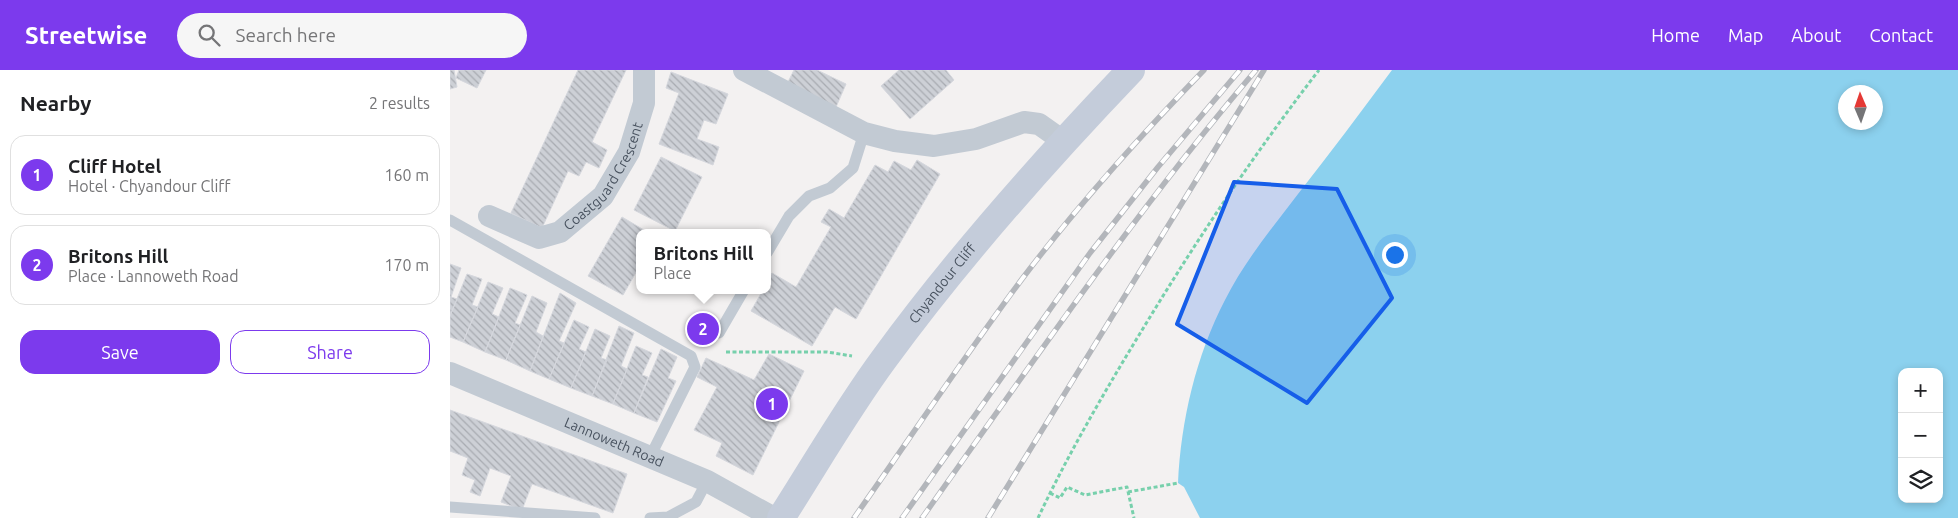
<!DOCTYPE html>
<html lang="en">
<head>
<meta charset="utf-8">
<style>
  body { margin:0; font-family:Ubuntu,sans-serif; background:#f6f6f6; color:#202124 }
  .controls { position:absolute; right:15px; bottom:15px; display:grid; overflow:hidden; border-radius:10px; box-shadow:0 2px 8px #0003 }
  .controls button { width:45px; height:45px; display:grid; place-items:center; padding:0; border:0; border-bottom:1px solid #e0e0e0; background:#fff; color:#202124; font:25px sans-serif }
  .compass { position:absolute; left:1388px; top:15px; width:45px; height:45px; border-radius:50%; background:#fff; box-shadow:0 2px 8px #0003; rotate:358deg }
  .you { position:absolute; left:944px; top:184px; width:18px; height:18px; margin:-12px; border:4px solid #fff; border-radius:50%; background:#1a73e8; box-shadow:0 0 0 8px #1a73e833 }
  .badge { display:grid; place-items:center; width:32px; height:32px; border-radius:50%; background:#7c3aed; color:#fff; font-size:16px; font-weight:700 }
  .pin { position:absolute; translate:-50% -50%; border:2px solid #fff; box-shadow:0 1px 5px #0006 }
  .popup { position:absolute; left:186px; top:159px; width:135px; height:65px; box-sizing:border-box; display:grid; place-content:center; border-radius:10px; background:#fff; filter:drop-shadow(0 1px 4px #0005); font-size:16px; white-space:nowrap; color:#757577 }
  .popup b { font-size:19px; color:#202124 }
  .popup::after { content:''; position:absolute; left:50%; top:100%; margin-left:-10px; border:10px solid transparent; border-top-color:#fff }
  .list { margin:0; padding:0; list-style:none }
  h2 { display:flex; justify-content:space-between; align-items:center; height:65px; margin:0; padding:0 20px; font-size:21px }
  h2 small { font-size:16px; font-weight:400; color:#757577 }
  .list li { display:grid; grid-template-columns:32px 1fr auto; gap:15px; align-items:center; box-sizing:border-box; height:80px; margin:0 10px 10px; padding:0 10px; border:1px solid #e0e0e0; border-radius:15px }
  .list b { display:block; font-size:19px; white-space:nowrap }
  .list p { margin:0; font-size:16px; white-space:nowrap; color:#757577 }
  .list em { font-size:16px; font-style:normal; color:#757577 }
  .actions { display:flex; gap:10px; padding:15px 20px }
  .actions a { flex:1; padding:11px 0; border:1px solid #7c3aed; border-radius:15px; text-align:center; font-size:18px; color:#7c3aed }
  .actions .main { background:#7c3aed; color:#fff }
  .icon { flex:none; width:28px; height:28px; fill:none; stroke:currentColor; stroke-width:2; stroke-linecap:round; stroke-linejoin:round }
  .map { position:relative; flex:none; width:1508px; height:448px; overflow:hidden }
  header { display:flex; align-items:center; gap:30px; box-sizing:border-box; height:70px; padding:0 25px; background:#7c3aed; color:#fff }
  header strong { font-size:24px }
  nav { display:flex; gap:28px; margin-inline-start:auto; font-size:18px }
  .search { width:350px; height:45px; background:#f6f6f6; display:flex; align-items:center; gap:12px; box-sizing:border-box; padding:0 18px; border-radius:28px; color:#757577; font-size:19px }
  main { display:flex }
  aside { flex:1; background:#fff }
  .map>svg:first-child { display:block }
</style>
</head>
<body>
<header>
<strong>Streetwise</strong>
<div class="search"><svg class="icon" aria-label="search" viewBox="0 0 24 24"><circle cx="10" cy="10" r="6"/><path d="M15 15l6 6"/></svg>Search here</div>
<nav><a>Home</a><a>Map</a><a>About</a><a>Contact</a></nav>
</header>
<main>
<aside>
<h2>Nearby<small>2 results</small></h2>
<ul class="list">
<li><span class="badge">1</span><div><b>Cliff Hotel</b><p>Hotel · Chyandour Cliff</p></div><em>160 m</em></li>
<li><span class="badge">2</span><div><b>Britons Hill</b><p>Place · Lannoweth Road</p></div><em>170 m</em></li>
</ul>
<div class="actions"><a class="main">Save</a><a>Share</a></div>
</aside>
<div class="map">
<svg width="1508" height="448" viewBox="0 0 1508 448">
  <defs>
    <pattern id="building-back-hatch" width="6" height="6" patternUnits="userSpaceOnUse" patternTransform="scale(1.25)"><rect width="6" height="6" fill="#cdd0d6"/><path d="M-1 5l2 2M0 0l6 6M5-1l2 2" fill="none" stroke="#a8abb1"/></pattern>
  </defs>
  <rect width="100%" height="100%" fill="#f3f1f1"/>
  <path fill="#8cd1ee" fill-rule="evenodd" d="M 942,0 L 1508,0 L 1508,448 L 750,448 L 734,417 L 728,413 C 731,350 746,286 775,230 C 794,192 822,158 848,124 C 880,83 911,42 942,0 ZM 1396,22 L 1426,22 L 1426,52 L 1396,52 ZM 1452,302 L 1489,302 L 1489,429 L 1452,429 Z"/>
  <path fill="url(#building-back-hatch)" stroke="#d5d7dd" d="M 0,0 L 4,0 L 7,17 L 0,19 Z
    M 9,0 L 36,0 L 27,18 L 6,8 Z
    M 128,0 L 176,0 L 142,72 L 157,80 L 149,98 L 136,92 L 129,106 L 118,101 L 92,158 L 61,143 Z
    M 344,0 L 367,0 L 396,14 L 386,37 L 337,14 Z
    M 449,0 L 496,0 L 504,10 L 460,49 L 431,16 Z
    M 221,2 L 278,24 L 266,54 L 254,50 L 247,69 L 269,77 L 263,95 L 209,74 L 229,23 L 216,18 Z
    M 211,87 L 252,107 L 225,161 L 184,140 Z
    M 467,90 L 490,104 L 406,249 L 385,237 L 362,276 L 301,241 L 313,220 L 317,220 L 317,212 L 322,203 L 346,217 L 381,157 L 371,152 L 379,139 L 394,148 L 425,95 L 438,102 L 444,91 L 461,100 Z
    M 172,147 L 199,163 L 189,163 L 189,197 L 173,225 L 138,206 Z
    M 0,194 L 11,198 L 1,227 L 7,229 L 0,246 Z
    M 17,204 L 32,209 L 22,235 L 28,237 L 13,272 L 0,267 L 0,246 Z
    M 38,212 L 53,218 L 42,244 L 49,247 L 35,282 L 13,272 Z
    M 60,218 L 77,225 L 65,253 L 70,255 L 56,290 L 35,282 Z
    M 110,223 L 126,233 L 109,271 L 114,273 L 99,309 L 80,301 Z
    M 82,226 L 97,233 L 86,262 L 93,266 L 80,301 L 56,290 Z
    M 124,250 L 139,257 L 129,279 L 136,282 L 121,318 L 99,309 Z
    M 249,251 L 261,256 L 258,267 L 245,262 Z
    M 169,256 L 184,263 L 171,296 L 177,299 L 163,334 L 142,326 Z
    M 145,259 L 160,266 L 151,288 L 157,290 L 142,326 L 121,318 Z
    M 186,276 L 202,283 L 192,305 L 198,307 L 184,343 L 163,334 Z
    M 211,279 L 227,287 L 218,308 L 226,311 L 207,352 L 184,343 Z
    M 319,284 L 354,301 L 303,405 L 266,386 L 272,373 L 244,360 L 267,317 L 247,307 L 256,288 L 304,310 Z
    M 0,340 L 177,404 L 163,443 L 82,414 L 72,440 L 51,432 L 61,406 L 40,398 L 30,426 L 20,422 L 25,410 L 12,405 L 18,388 L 0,381 Z"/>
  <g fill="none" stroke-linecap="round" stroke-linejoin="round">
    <path stroke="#77d0ac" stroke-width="3" stroke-dasharray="4 2.5" stroke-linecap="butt" d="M 276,282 L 377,282 L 402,286
      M 678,422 L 728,413
      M 600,423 L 610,428 L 617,417 L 635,425 L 677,417 L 684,448
      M 588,448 C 623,374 665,304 708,234 C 758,153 811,75 869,0"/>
    <path stroke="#c2cad3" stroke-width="11" d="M 0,150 L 241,286 L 245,297 L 200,387
      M 317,183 L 339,146 L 359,126 L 380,118 L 403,98 L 414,63
      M 269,263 L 294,220
      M 0,437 L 145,448
      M 200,448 L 218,447 L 246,432 L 257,411"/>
    <g stroke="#c2cad3" stroke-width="22">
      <path d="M 294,0 L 414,63 L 445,71 L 484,76 L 526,69 L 574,52 L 589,54 L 613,71"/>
      <path id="s1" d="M 39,146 L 89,168 L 110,162 L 153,126 L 179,82 L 194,33 L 194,0"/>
      <path id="s2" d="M 0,303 L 257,411 L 324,448"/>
    </g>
    <path stroke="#c4ccda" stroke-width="28" id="s3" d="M 331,448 C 365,395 397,339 434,289 C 509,186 593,92 681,0"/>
    <defs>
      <path id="rail" d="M 404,448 C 460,368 514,287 572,209 C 628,135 690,66 754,0
        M 452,448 L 640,183 L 708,97 L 790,0
        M 472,448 C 580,296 685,142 806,0
        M 538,448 L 814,0"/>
    </defs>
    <use href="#rail" stroke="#b3b6bb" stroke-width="5.5"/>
    <use href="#rail" stroke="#fff" stroke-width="4" stroke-dasharray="11" stroke-linecap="butt"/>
  </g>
  <path fill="#165ee9" fill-opacity="0.2" stroke="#165ee9" stroke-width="4" stroke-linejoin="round" d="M 784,112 L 887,119 L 942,228 L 857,333 L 727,254 Z"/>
  <g text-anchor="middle" stroke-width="4" stroke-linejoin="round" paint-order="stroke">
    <g font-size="14" fill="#48525f" stroke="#fff">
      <text dy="5" stroke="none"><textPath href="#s1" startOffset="149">Coastguard Crescent</textPath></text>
      <text dy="5" stroke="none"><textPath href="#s3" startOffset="285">Chyandour Cliff</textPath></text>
      <text dy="5" stroke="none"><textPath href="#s2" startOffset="178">Lannoweth Road</textPath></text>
    </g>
  </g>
</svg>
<div class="controls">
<button>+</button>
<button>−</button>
<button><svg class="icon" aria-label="layers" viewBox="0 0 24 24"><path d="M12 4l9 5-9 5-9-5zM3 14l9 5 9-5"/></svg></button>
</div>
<svg class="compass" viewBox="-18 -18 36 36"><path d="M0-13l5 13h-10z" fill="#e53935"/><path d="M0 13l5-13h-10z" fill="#757577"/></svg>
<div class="you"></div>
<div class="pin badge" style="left:322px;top:334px">1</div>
<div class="pin badge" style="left:253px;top:259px">2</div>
<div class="popup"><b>Britons Hill</b>Place</div>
</div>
</main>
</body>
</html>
